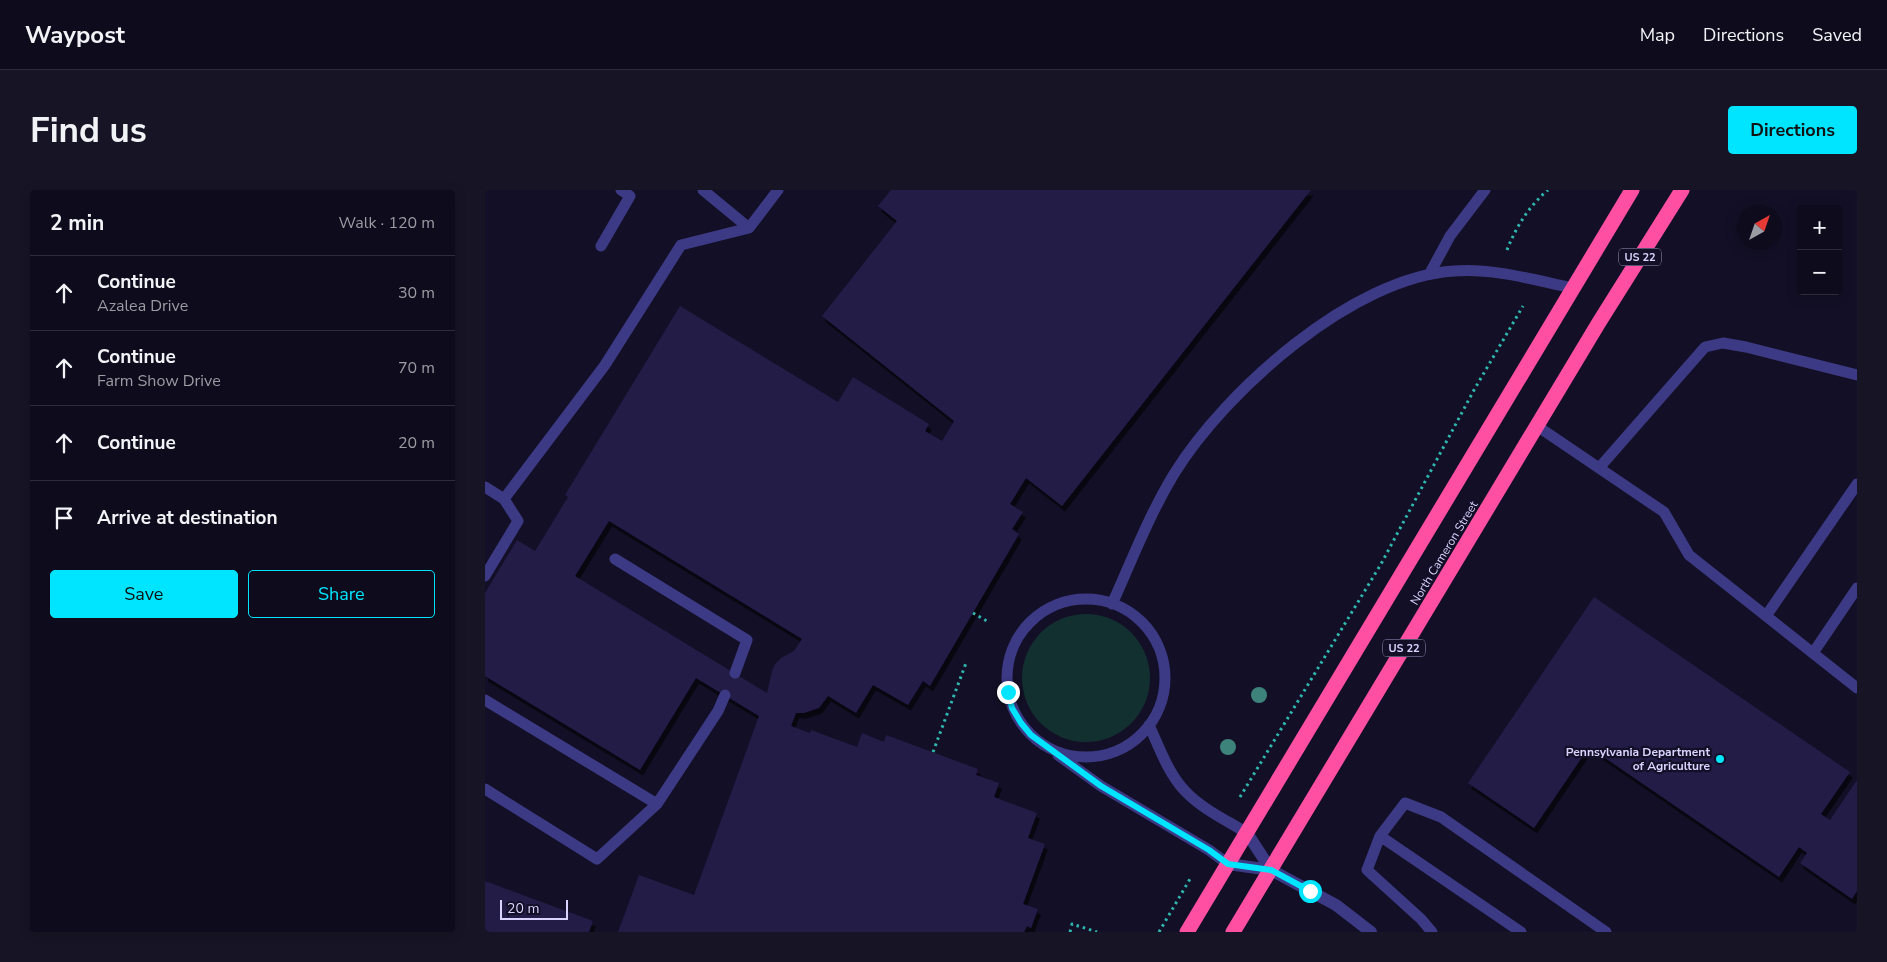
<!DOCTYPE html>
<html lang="en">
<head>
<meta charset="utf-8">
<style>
  body { margin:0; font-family:"Nunito Sans",sans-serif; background:#171425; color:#f1f3f6 }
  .controls { position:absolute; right:15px; top:15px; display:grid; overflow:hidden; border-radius:5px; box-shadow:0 2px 12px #0003 }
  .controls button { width:45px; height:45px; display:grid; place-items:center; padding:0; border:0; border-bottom:1px solid #2e2b3b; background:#0e0b1c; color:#f1f3f6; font:25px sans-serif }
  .compass { position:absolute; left:1252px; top:15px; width:45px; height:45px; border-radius:50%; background:#0e0b1c; box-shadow:0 2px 12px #0003; rotate:40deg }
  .scale { position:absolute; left:15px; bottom:12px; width:68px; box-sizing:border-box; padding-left:5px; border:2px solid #d9d4ff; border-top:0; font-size:14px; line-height:18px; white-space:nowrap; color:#d9d4ff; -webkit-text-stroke:4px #130f26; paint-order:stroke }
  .stop { position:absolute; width:15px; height:15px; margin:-11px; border:4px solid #00e5ff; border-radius:50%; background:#fff }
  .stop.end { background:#00e5ff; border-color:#fff; box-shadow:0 1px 5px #0008 }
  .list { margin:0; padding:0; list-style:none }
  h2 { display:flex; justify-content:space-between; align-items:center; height:65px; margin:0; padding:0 20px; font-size:21px }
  h2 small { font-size:16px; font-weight:400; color:#9b9ba3 }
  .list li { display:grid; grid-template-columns:32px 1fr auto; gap:15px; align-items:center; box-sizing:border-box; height:75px; padding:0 20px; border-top:1px solid #2e2b3b }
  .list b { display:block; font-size:19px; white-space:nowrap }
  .list p { margin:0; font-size:16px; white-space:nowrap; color:#9b9ba3 }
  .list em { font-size:16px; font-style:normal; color:#9b9ba3 }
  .actions { display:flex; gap:10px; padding:15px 20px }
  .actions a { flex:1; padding:11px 0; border:1px solid #00e5ff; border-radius:5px; text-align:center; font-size:18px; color:#00e5ff }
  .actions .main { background:#00e5ff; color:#111 }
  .icon { flex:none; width:28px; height:28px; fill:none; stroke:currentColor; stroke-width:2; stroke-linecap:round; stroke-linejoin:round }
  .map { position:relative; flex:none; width:1372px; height:742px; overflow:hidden; border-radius:5px }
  header { display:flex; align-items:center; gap:30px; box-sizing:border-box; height:70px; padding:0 25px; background:#0e0b1c; border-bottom:1px solid #2e2b3b }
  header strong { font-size:24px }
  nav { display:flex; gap:28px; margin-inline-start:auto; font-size:18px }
  .intro { display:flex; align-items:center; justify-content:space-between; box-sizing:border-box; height:120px; padding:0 30px }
  h1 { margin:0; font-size:35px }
  .button { padding:12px 22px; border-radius:5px; background:#00e5ff; color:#111; font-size:18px; font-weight:700 }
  main { display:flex; gap:30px; padding:0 30px }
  aside { flex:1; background:#0e0b1c; border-radius:5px; box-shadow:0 2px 12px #0003 }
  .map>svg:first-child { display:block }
</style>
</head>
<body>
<header>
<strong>Waypost</strong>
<nav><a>Map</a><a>Directions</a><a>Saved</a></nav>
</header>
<div class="intro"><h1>Find us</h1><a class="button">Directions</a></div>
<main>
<aside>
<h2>2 min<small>Walk · 120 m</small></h2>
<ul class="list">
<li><svg class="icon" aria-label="ahead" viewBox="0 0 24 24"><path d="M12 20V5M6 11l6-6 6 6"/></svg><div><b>Continue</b><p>Azalea Drive</p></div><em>30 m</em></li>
<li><svg class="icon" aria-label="ahead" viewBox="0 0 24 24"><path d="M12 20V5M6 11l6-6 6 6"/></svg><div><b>Continue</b><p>Farm Show Drive</p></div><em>70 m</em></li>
<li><svg class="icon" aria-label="ahead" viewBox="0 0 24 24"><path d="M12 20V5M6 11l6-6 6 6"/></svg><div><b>Continue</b></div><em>20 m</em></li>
<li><svg class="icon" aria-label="arrive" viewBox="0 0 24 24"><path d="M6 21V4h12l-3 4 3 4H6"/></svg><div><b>Arrive at destination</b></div></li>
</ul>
<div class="actions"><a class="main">Save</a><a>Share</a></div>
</aside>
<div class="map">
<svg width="1372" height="742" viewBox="0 0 1372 742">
  <defs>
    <filter id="shadow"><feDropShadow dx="3" dy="5.5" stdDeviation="0" flood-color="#0009"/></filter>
  </defs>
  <rect width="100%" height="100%" fill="#130f26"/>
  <path fill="#12302f" d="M537 488a64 64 0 1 1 128 0a64 64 0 1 1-128 0Z"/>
  <path fill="#241b47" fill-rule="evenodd" filter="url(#shadow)" d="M 406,0 L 826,0 L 577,316 L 541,288 L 525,314 L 538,322 L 527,339 L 534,344 L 445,496 L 438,491 L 423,515 L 388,495 L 371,523 L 343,506 L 334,518 L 319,523 L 311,523 L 306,536 L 325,543 L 326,540 L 372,557 L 377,543 L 399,552 L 401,545 L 493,579 L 491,585 L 514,593 L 509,607 L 552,623 L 543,648 L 560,654 L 538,714 L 553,719 L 546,738 L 542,736 L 539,742 L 133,742 L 154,685 L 209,705 L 274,526 L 211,488 L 155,580 L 0,486 L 0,403 L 32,350 L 50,361 L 83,307 L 80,305 L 195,116 L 353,212 L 368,187 L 444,234 L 440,241 L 457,251 L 469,231 L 337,126 L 412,31 L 393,16 ZM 124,331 L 317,449 L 309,461 L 296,468 L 290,474 L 287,481 L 282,503 L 90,386 Z
    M 1109,407 L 1365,582 L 1336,624 L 1345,630 L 1372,590 L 1372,701 L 1367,709 L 1315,673 L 1322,663 L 1314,657 L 1294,687 L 1104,557 L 1049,638 L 983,593 Z
    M 0,691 L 108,731 L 104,742 L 0,742 Z"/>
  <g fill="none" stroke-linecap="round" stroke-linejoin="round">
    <path stroke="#2fb8b0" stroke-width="3" stroke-dasharray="2.5 4" stroke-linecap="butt" d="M 1022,60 C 1031,37 1044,16 1063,0
      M 488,423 L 502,431
      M 448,562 L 481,473
      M 755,607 L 896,374 L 989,200 L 1038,116
      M 585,742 L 587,734 L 612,742
      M 674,742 L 705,689"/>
    <path stroke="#3d3a85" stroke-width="11" d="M 218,0 L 264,38
      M 116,56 L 145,6 L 136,0
      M 945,83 L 965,46 L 1000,0
      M 1052,236 L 1179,322 L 1204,365 L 1372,498
      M 1114,278 L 1220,157 L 1238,153 L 1261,157 L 1372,185
      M 0,297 L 19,309 L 120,175 L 196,55 L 264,38 L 293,0
      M 130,369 L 262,450 L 250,483
      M 0,386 L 33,331 L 19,309
      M522 488a79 79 0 1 1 158 0a79 79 0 1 1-158 0Z
      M 627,414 C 647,370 664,325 689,284 C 740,201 868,87 969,81 C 1009,78 1049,90 1088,98
      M 1281,426 L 1372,294
      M 1328,463 L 1372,398
      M 0,510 L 172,614 L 112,669 L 0,599
      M 664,535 C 674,557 683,583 700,601 C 717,619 741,630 762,643
      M 573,565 L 616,596 L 724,660 L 743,674
      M 172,614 L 233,521 L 240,505
      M 895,646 L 1036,742
      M 947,742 L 936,729 L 882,680 L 895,646 L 920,613 L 956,627 L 1121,742"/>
    <path stroke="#3d3a85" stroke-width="12" d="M 762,643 L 786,680
      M 743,674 L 786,680 L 851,715 L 886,742"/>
    <path stroke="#ff4fa3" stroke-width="15" d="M 702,742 L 1147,0
      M 748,742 L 1113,134 L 1197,0"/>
  </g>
  <g fill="#3d827b">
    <circle cx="774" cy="505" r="8"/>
    <circle cx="743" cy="557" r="8"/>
  </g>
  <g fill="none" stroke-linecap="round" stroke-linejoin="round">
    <path stroke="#00e5ff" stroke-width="6" d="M 523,502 L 527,518 L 536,533 L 546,545 L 616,596 L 724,660 L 743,674 L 786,680 L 825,701"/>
  </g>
  <circle fill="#00e5ff" stroke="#130f26" stroke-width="2" cx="1235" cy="569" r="5"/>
  <g text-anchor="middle" stroke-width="4.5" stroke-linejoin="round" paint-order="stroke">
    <g fill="#130f26" stroke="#9e99be" stroke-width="1">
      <rect x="1134" y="58.5" width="42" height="17" rx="4"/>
      <rect x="898" y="449.5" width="42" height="17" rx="4"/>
    </g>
    <g font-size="11" font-weight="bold" fill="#d9d4ff">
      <text x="1155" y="71">US 22</text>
      <text x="919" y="462">US 22</text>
    </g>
    <g font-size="12" fill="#d9d4ff" stroke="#130f26">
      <text transform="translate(959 363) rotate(-59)" y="4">North Cameron Street</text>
    </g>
    <g font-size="12" font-weight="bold" fill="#d9d4ff" stroke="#130f26" text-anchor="end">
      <text x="1225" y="566">Pennsylvania Department<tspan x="1225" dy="14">of Agriculture</tspan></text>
    </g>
  </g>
</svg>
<div class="controls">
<button>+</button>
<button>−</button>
</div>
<svg class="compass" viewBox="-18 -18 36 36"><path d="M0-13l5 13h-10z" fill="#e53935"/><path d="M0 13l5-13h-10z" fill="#9b9ba3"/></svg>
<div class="scale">20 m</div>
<div class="stop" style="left:825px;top:701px"></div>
<div class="stop end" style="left:523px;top:502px"></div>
</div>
</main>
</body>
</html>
